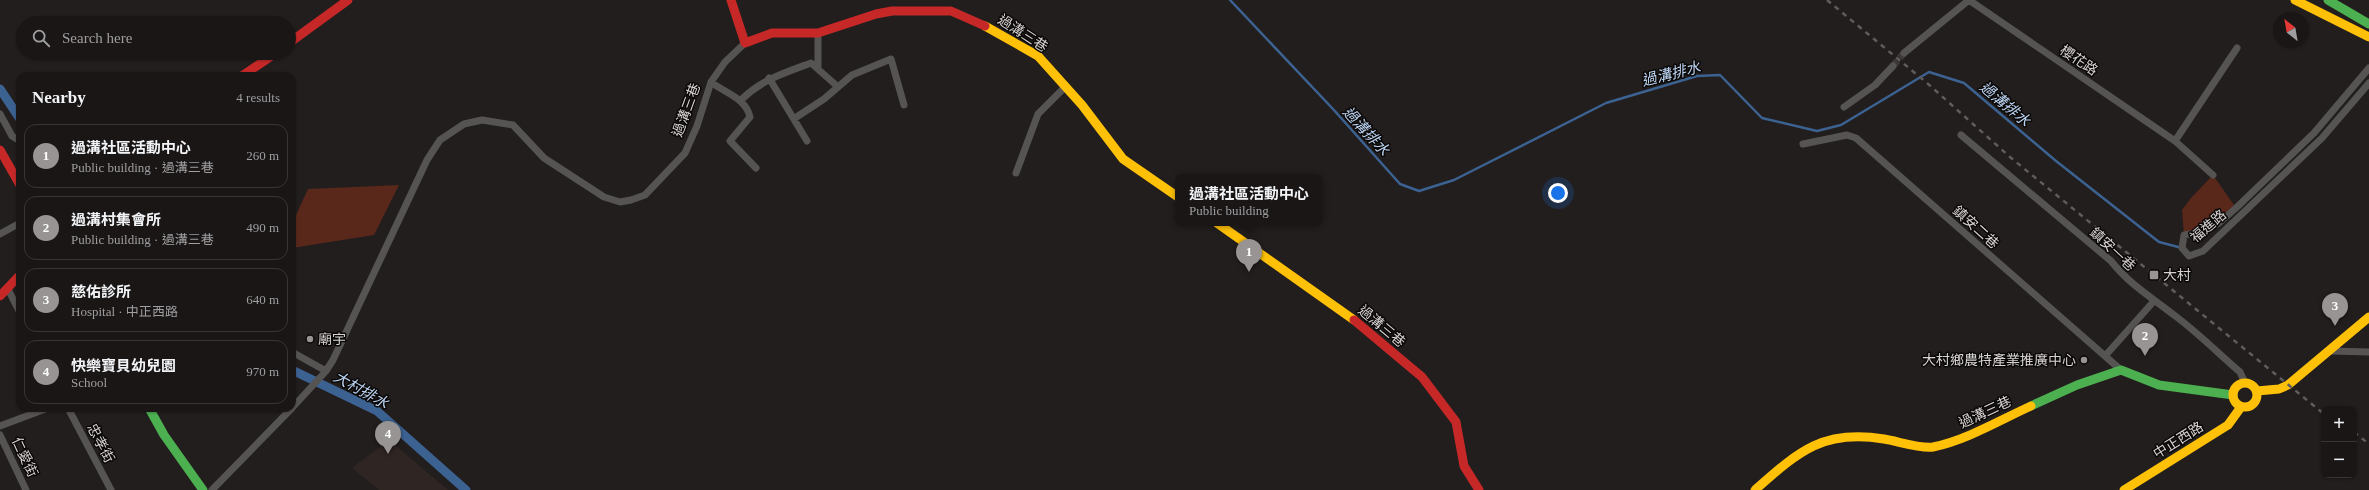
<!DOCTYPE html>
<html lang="en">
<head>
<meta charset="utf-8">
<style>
  body { margin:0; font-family:"Times New Roman","Noto Sans TC",serif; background:#231f1f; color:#f1f3f6 }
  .controls { position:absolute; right:12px; bottom:12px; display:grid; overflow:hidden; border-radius:8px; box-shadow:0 1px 3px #0004 }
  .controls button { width:36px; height:36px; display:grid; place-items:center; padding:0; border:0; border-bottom:1px solid #383535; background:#1a1616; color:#f1f3f6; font:20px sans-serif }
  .compass { position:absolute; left:2273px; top:12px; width:36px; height:36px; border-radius:50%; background:#1a1616; box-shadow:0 1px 3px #0004; rotate:329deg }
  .you { position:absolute; left:1558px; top:193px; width:14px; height:14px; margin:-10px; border:3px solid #fff; border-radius:50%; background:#1a73e8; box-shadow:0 0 0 6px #1a73e833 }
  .badge { display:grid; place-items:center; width:26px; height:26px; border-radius:50%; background:#989493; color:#fff; font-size:13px; font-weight:700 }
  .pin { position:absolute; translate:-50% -33px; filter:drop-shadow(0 1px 2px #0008) }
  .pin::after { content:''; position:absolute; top:21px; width:14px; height:12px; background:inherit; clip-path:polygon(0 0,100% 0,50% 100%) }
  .popup { position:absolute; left:1175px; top:174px; width:148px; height:52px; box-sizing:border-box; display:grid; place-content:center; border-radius:8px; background:#1a1616; filter:drop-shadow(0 1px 3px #0005); font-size:13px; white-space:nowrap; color:#9f9fa1 }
  .popup b { font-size:15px; color:#f1f3f6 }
  .popup::after { content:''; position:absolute; left:50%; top:100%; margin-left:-8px; border:8px solid transparent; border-top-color:#1a1616 }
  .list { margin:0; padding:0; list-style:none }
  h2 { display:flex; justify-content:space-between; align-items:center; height:52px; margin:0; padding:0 16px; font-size:17px }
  h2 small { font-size:13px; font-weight:400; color:#9f9fa1 }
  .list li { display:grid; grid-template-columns:26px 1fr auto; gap:12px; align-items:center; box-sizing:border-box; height:64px; margin:0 8px 8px; padding:0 8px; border:1px solid #383535; border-radius:12px }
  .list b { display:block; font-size:15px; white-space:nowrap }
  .list p { margin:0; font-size:13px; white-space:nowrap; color:#9f9fa1 }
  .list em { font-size:13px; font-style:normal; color:#9f9fa1 }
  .icon { flex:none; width:22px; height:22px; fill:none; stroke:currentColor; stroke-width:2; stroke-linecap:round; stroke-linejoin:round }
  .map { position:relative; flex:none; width:2369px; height:490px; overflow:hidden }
  .search { position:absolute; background:#1a1616; box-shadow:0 1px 3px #0004; left:16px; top:16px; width:280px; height:44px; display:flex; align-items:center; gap:10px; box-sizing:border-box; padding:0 14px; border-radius:22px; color:#9f9fa1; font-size:15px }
  .panel { position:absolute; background:#1a1616; box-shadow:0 1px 3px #0004; left:16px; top:72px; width:280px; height:340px; border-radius:12px }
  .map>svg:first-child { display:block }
</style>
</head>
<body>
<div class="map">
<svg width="2369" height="490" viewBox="0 0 2369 490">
  <rect width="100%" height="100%" fill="#221e1d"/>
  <path fill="#2f2522" d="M 389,440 L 448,490 L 379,490 L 352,468 Z"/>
  <path fill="#59281b" d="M 2213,175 L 2236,208 L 2197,233 L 2184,235 L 2182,210 L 2191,198 Z
    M 399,185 L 374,235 L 292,248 L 292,224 L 308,189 Z"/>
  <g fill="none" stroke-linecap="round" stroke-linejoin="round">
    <path stroke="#3c6292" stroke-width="2.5" d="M 1230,0 L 1333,109 L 1400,184 L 1419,191 L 1454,180 L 1606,103 L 1697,76 L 1720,75 L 1762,118 L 1817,131 L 1841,125 L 1929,72 L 1964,83 L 2056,161 L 2159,242 L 2182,248"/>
    <path stroke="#3c6292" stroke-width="9" d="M 0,89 L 20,119
      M 292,370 L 377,411 L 466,490"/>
    <path stroke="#3d3938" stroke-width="7" stroke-dasharray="7 3.5" stroke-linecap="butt" d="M 1893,66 L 1904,53"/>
    <path stroke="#555453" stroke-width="7" d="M 818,33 L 818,68
      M 1904,53 L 1969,0 L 2175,141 L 2213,175
      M 2369,68 L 2314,133 L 2236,208 L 2219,223 L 2197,233 L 2184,235 L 2182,248 L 2189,256 L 2203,251 L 2322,138 L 2369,83
      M 769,78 L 807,141
      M 711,82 C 725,93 746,98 750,117 L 730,141 L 756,168
      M 741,100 C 761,80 784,73 811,63 L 837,86
      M 1844,107 L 1875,85 L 1893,66
      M 0,114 L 12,136 L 20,141
      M 795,118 L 824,99 L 852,75 L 891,59 L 904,105
      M 1961,135 L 2111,261 C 2129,284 2151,297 2174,315 C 2197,332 2218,353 2240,372 L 2245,383
      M 2175,141 L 2237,48
      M 1803,144 L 1847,135 L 1856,138 L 2121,370
      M 1016,173 L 1038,114 L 1066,86
      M 0,234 L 20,223
      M 8,289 L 20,313
      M 2330,351 L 2369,352
      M 292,352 L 326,371 L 333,360 L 427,160 L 440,140 L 464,124 L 482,120 L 513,125 L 544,158 L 604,197 L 620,202 L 631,200 L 645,195 L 685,153 L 697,126 L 711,82 L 725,62 L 745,43
      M 2105,356 L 2154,301
      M 68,408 L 111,490
      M 292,408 L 326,371
      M 0,426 L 48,408
      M 0,435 L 26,490
      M 212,490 L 292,408"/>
    <path stroke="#4caf50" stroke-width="9" d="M 2328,0 L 2369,24
      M 2031,406 L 2077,385 L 2121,370 L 2159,385 L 2233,395
      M 149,408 L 164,435 L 203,490"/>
    <path stroke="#ffc107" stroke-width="9" d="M 2295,0 L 2369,37
      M 985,26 L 1038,56 L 1082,105 L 1123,159 L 1178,197
      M 1217,223 L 1354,320
      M2233 395a12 12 0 1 1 24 0a12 12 0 1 1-24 0Z
      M 2257,391 L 2279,389 L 2288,385 L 2369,317
      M 1755,490 C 1799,451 1823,429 1884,439 C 1897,441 1921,449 1933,447 C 1967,440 2000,420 2031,406
      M 2124,490 L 2228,425 L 2241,407"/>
    <path stroke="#c62828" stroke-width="9" d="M 731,0 L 745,43 L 772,33 L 818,33 L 876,14 L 892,11 L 951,11 L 985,26
      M 289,43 L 348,0
      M 242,76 L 276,53
      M 0,150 L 20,185
      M 0,296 L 20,275
      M 1354,320 L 1422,377 L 1456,422 L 1464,466 L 1479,490"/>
    <path stroke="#5e5d5d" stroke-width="2.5" stroke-dasharray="5 5" stroke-linecap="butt" d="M 1827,0 L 1927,83 L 2010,157 L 2324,414
      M 2354,432 L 2369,444"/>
  </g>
  <g fill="#989493" stroke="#0a0807" stroke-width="1.5">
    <rect x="2149" y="270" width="10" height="10" rx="2"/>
    <circle cx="310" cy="339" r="4"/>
    <circle cx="2084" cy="360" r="4"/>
  </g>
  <g text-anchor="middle" stroke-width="3" stroke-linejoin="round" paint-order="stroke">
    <g font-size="14" fill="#d7d3d2" stroke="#0a0807">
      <text transform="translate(1023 33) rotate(33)" y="5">過溝三巷</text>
      <text transform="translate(2079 60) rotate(34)" y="5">櫻花路</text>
      <text transform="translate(686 110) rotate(-70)" y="5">過溝三巷</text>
      <text transform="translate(2208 226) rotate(-40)" y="5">福進路</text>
      <text transform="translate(1976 227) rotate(42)" y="5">鎮安二巷</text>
      <text transform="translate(2113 249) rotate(43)" y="5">鎮安一巷</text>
      <text transform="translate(1382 326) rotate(40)" y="5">過溝三巷</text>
      <text transform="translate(1985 412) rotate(-25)" y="5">過溝三巷</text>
      <text transform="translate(2178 440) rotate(-32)" y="5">中正西路</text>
      <text transform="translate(101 443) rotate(62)" y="5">忠孝街</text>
      <text transform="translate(25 457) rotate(65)" y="5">仁愛街</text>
    </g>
    <g font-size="14" fill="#d7d3d2" stroke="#0a0807" text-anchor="start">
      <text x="2163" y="280">大村</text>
      <text x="318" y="344">廟宇</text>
      <text x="2076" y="365" text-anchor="end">大村鄉農特產業推廣中心</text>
    </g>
    <g font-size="15" font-style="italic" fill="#bdd5f4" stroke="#0a0807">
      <text transform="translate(1671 74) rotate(-14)" y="5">過溝排水</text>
      <text transform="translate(2005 104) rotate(40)" y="5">過溝排水</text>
      <text transform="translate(1366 131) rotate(47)" y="5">過溝排水</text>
      <text transform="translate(361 390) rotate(29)" y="5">大村排水</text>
    </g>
  </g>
</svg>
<div class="controls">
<button>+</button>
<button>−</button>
</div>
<svg class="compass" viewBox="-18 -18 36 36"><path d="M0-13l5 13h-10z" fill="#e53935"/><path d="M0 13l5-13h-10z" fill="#9f9fa1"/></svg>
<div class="you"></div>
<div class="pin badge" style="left:1249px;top:272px">1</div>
<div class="popup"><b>過溝社區活動中心</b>Public building</div>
<div class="pin badge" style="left:2145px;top:356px">2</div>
<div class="pin badge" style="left:2335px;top:326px">3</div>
<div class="pin badge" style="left:388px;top:454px">4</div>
<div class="search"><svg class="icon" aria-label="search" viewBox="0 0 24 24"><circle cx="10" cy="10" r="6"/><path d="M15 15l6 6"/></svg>Search here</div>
<section class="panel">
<h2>Nearby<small>4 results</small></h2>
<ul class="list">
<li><span class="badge">1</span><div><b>過溝社區活動中心</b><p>Public building · 過溝三巷</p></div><em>260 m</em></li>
<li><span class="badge">2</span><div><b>過溝村集會所</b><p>Public building · 過溝三巷</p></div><em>490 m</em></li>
<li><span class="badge">3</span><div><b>慈佑診所</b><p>Hospital · 中正西路</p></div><em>640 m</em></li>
<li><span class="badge">4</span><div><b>快樂寶貝幼兒園</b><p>School</p></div><em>970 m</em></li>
</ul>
</section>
</div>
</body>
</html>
